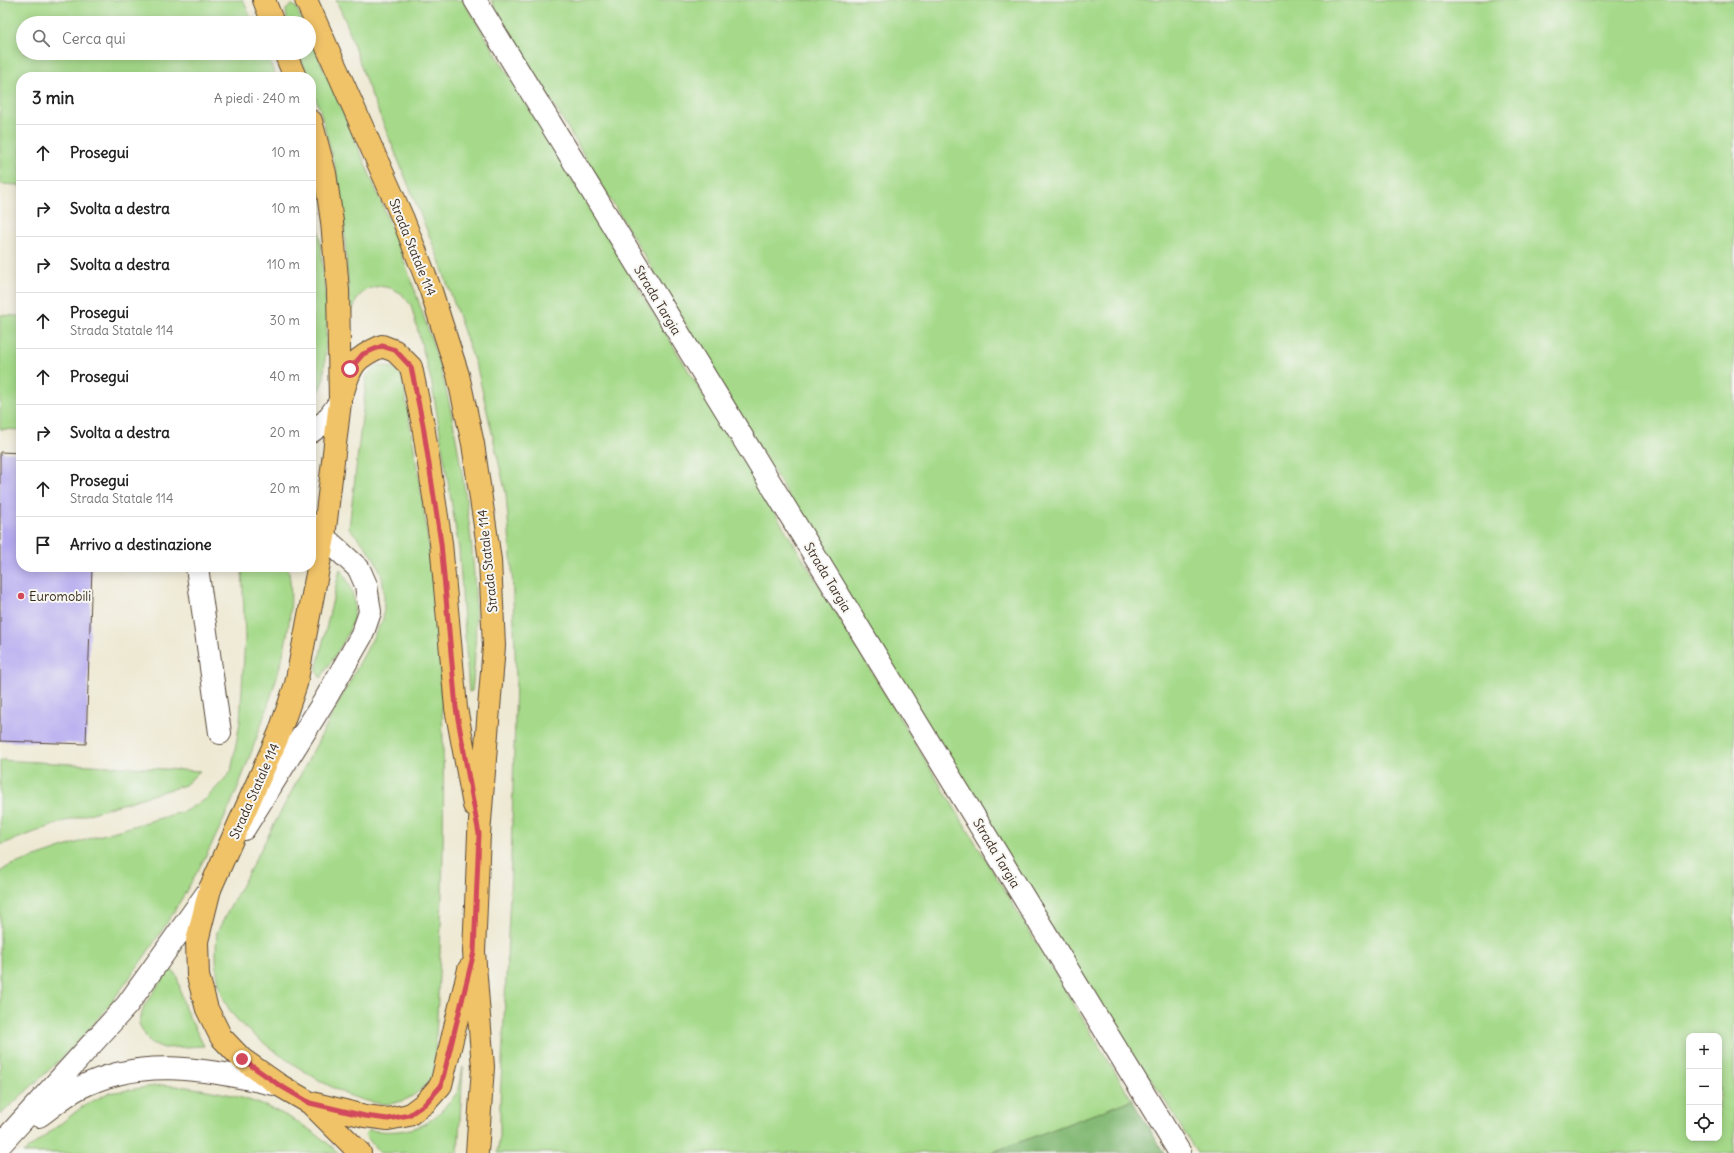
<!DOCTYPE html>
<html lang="it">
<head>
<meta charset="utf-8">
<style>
  body { margin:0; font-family:Delius,sans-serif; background:#f2f2f2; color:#222 }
  .controls { position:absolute; right:12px; bottom:12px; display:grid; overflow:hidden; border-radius:8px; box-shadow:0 2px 10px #0003 }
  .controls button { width:36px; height:36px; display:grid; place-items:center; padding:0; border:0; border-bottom:1px solid #e0e0e0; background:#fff; color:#222; font:20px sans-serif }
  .stop { position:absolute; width:12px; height:12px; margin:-9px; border:3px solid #d1495b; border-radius:50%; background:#fff }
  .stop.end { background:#d1495b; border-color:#fff; box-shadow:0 1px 4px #0008 }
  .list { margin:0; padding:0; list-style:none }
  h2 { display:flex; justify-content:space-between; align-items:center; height:52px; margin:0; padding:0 16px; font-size:17px }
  h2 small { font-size:13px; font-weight:400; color:#767676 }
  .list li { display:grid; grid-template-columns:26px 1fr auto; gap:12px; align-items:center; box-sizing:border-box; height:56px; padding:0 16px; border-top:1px solid #e0e0e0 }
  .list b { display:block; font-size:15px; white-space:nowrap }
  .list p { margin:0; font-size:13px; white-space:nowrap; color:#767676 }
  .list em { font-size:13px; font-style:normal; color:#767676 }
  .icon { flex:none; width:22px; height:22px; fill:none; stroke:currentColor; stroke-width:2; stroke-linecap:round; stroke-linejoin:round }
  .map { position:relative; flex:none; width:1734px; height:1153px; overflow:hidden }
  .search { position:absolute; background:#fff; box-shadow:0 2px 10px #0003; left:16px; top:16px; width:300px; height:44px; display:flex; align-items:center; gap:10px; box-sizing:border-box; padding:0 14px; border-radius:22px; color:#767676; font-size:15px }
  .panel { position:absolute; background:#fff; box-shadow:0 2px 10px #0003; left:16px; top:72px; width:300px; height:500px; border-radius:16px }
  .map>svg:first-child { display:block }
</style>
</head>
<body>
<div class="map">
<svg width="1734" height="1153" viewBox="0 0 1734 1153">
  <rect width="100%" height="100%" fill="#f6f6f2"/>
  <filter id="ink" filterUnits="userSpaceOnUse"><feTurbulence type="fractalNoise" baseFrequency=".025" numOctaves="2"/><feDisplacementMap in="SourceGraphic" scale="8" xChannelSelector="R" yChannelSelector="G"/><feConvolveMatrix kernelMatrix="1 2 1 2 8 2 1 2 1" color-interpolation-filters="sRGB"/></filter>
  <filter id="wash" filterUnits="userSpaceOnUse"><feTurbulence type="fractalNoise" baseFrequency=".012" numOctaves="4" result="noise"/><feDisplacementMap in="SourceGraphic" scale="16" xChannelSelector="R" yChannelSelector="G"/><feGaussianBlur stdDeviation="0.9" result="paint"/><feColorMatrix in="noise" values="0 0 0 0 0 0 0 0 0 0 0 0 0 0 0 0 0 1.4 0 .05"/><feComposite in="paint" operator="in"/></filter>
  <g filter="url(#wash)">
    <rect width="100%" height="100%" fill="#eee9d3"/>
    <path fill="#a6da8a" stroke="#708254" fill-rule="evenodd" d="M 0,0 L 243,0 L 253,23 L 23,23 L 23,53 L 266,53 L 276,77 L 21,77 L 21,189 L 19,185 L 0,184 Z
      M 336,0 L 463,0 L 1132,1100 L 990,1153 L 497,1153 L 500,1136 L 500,1103 L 510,895 L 516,680 L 512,569 L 506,494 L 478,372 L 438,257 L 367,84 L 346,22 Z
      M 491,0 L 1734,0 L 1734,1153 L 1197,1153 L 1157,1088 L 1115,1031 L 819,547 ZM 1689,1036 L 1719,1036 L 1719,1138 L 1689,1138 Z
      M 292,5 L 296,7 L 303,23 L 287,23 L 286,9 Z
      M 309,36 C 359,147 409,260 443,378 C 452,411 457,445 463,479 C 474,553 480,616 472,691 L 469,692 L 459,549 L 432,384 L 411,305 L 401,293 L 391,288 L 379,286 L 366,290 L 358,297 L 350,316 L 343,209 L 336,171 L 320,110 L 311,85 L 311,77 L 308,77 L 298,53 L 309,53 Z
      M 311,180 L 321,246 L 327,320 L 324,378 L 311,410 Z
      M 0,315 L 21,316 L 21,430 L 0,429 Z
      M 378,365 L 394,368 L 402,377 C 417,466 433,555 439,645 C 448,788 442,930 434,1073 C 425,1088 412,1100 394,1103 C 381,1106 356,1099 344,1093 C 316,1081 243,1034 229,1009 C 215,985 215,959 217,932 L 383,619 C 387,572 380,562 349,528 L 367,375 Z
      M 242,567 L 288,567 C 297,615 282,662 267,708 C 259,731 251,754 242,777 C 211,857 162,936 110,1004 C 79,1045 38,1080 0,1115 L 0,872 L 9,866 L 88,839 L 185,811 L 206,799 L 231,772 L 240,722 L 245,638 Z
      M 340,569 C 372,613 344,639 321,678 L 316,671 Z
      M 0,760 L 200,771 L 185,785 L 62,822 L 0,845 Z
      M 170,968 L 177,976 L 185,1009 L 204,1046 L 164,1048 L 149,1042 L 139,1024 L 144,1006 Z
      M 463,1067 L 458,1153 L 380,1153 L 365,1135 L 368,1130 C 400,1134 427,1131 448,1103 C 451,1100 456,1095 458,1091 C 461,1084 461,1074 463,1067 Z
      M 161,1085 C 230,1089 288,1106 339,1153 L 23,1153 L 82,1107 L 108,1093 Z"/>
    <path fill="#84ba76" stroke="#60724a" d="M 1132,1100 L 1164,1153 L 990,1153 Z"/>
    <g id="blocks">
      <path fill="#b5aaf0" d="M 0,452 L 21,453 L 21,567 L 92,567 L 86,744 L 0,741 Z"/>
    </g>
  </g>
  <g filter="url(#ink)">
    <use href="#blocks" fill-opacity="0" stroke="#564739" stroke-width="1"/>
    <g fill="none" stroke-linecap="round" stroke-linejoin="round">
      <defs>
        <path id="minor" d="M 475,0 L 1180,1153
          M 311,432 L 326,421 L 340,402
          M 197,567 L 220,733
          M 244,829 L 326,698 L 362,635 L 370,612 L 366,585 L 359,569 L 311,525
          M 39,1116 C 52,1107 65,1095 79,1088 C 146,1054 210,1071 279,1085
          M 0,1145 L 127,1005 L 210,889"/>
        <path id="major" d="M 264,0 L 273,23
          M 306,0 L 403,219 L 431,291 L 458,375 L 473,444 L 490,560 L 494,646 L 479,834 L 474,952 L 483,1067 L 477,1153
          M 285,53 L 295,77
          M 311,121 L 325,173 L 332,222 L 338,290 L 340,402 L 324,537 L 296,684 L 279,734 L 210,889 L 197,941 L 198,976 L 207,1009 L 221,1037 L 242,1059 L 279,1085 L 310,1103 L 360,1153
          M 343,392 C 351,364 355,358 382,346 L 395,351 L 411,367 L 423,425 L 441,543 L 456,708 L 474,805
          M 311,1103 L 365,1116 L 388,1119 L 409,1115 L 425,1103 L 441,1085 L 469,969"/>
      </defs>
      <use href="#minor" stroke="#564739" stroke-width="24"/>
      <use href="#major" stroke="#564739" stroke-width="24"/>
      <use href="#minor" stroke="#fff" stroke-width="22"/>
      <use href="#major" stroke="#f1c369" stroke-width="22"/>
    </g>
  </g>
  <g fill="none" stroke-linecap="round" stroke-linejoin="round" filter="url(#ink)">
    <path stroke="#d1495b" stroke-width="5" d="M 242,1059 L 279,1085 L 310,1103 L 365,1116 L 388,1119 L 409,1115 L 425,1104 L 441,1086 L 474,952 L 479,834 L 456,708 L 441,543 L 423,425 L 411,367 L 395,350 L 382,346 L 363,354 L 350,369"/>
  </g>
  <circle fill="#d1495b" stroke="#f6f6f2" stroke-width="1.5" cx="21" cy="596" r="4"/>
  <g text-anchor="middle" stroke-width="4" stroke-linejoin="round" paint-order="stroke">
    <g font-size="13" fill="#3b2a1e" stroke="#f6f6f2">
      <text transform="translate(413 247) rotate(68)" y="5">Strada Statale 114</text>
      <text transform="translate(658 300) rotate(59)" y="5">Strada Targia</text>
      <text transform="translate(487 561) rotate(-96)" y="5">Strada Statale 114</text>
      <text transform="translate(828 577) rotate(59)" y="5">Strada Targia</text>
      <text transform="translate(254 791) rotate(-66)" y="5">Strada Statale 114</text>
      <text transform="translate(997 853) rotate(59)" y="5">Strada Targia</text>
    </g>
    <g font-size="13" fill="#3b2a1e" stroke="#f6f6f2" text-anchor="start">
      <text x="29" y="601">Euromobili</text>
    </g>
  </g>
</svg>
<div class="controls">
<button>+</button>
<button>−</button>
<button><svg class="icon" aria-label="locate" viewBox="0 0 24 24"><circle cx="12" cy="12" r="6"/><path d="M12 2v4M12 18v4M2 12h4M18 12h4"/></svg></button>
</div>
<div class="stop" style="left:350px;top:369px"></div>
<div class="stop end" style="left:242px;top:1059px"></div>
<div class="search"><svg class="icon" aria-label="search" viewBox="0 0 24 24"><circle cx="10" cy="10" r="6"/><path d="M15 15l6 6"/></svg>Cerca qui</div>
<section class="panel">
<h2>3 min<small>A piedi · 240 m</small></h2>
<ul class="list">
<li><svg class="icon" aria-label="ahead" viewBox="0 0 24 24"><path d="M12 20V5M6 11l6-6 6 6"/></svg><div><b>Prosegui</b></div><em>10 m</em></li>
<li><svg class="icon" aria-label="right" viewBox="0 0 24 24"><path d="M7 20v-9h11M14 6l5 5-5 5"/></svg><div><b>Svolta a destra</b></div><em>10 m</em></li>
<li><svg class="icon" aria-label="right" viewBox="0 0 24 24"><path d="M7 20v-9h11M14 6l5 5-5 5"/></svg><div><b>Svolta a destra</b></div><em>110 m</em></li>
<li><svg class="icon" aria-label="ahead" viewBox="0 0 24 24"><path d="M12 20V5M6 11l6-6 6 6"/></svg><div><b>Prosegui</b><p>Strada Statale 114</p></div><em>30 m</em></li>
<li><svg class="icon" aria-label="ahead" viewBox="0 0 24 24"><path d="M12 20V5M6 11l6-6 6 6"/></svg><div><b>Prosegui</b></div><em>40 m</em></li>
<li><svg class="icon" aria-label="right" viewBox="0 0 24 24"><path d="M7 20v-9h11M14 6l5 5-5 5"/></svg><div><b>Svolta a destra</b></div><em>20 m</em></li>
<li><svg class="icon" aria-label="ahead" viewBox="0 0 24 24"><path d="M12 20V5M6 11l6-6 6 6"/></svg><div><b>Prosegui</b><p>Strada Statale 114</p></div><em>20 m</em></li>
<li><svg class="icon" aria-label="arrive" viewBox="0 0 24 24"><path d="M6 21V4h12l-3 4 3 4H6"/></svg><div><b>Arrivo a destinazione</b></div></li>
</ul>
</section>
</div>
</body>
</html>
